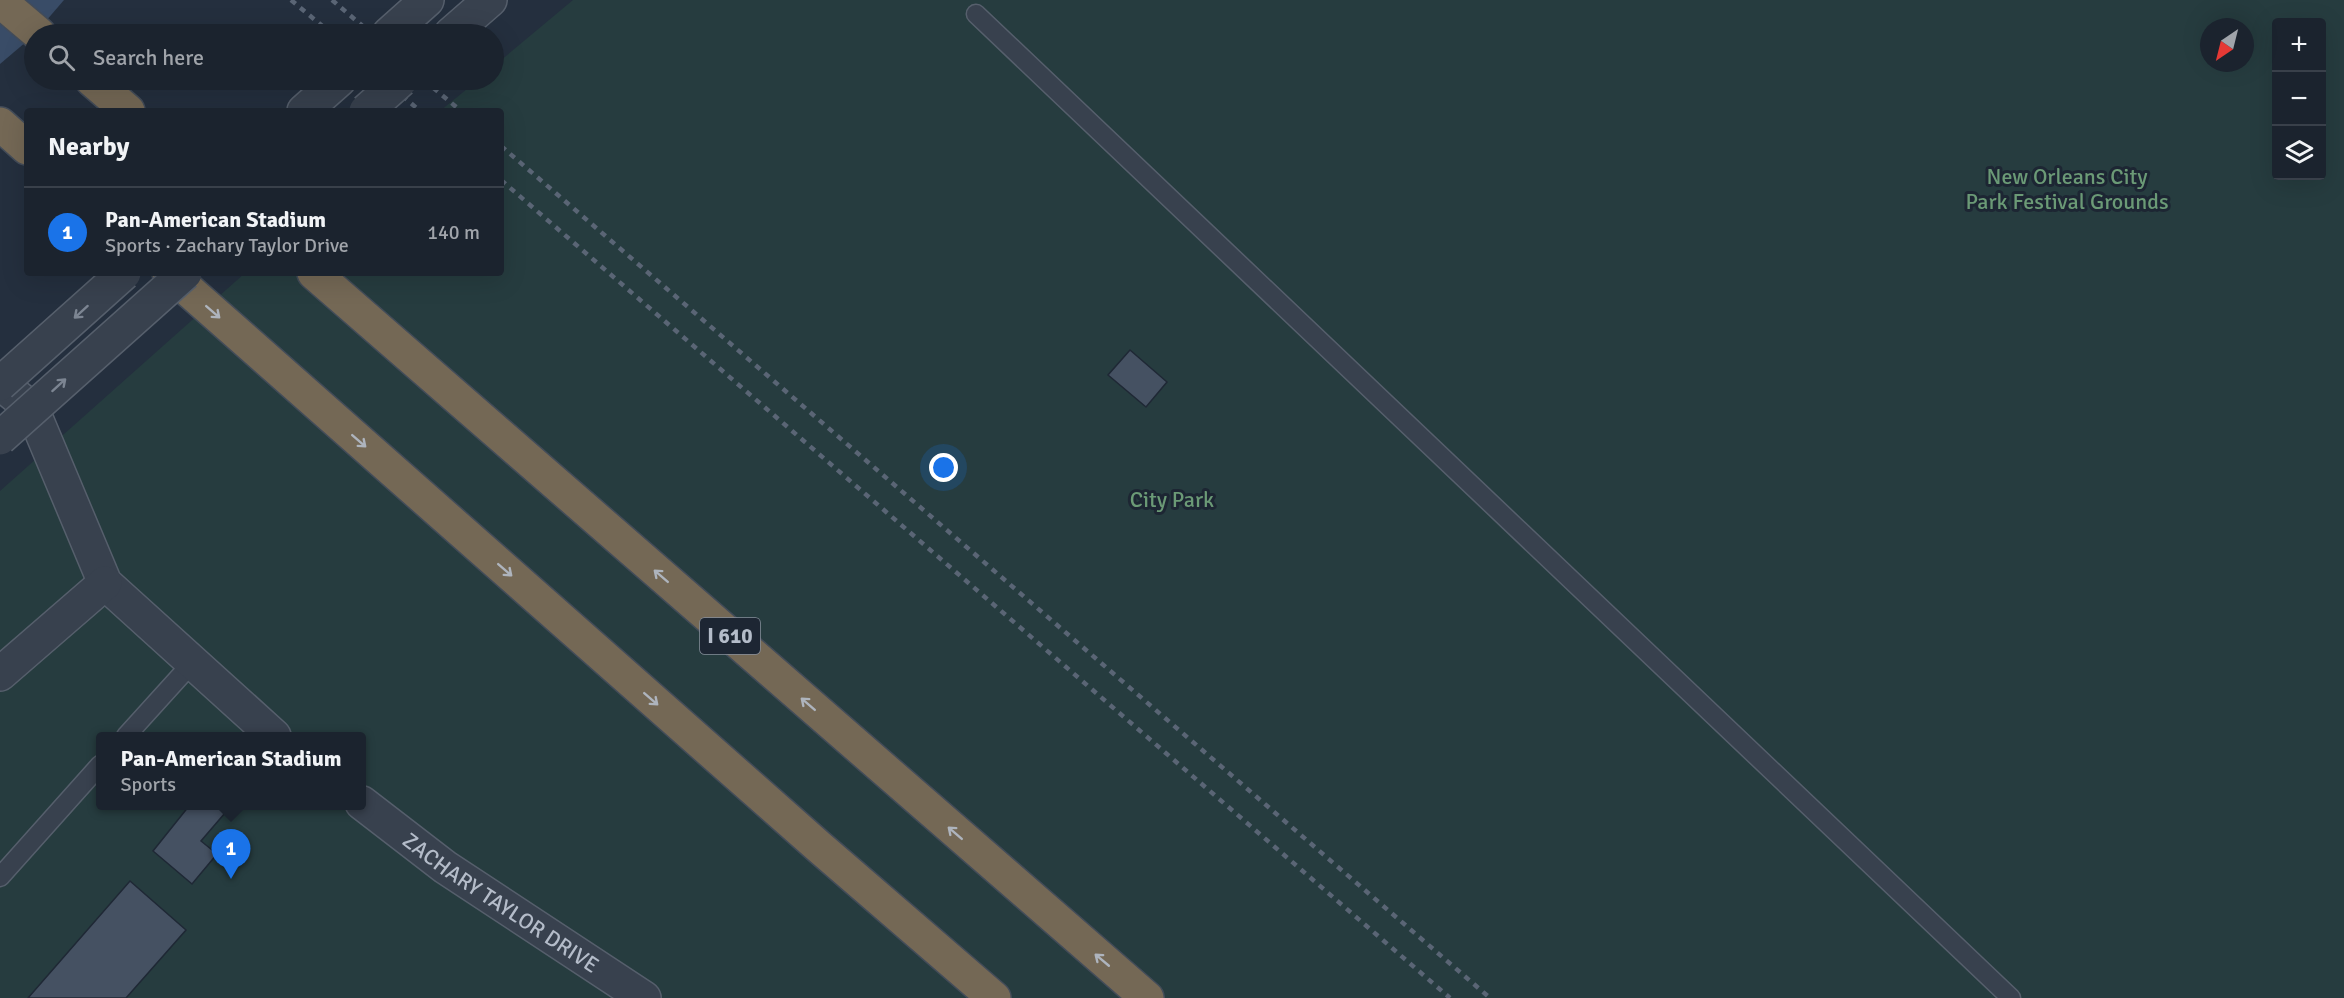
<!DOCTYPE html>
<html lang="en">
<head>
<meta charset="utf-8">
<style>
  body { margin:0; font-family:Signika,sans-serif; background:#242b36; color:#f1f3f6 }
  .controls { position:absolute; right:18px; top:18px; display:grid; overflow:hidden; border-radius:6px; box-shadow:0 6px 24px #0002 }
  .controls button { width:54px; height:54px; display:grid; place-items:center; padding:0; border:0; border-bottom:2px solid #39404a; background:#1b232e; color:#f1f3f6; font:30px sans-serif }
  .compass { position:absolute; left:2200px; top:18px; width:54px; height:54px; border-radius:50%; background:#1b232e; box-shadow:0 6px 24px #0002; rotate:215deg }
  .you { position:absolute; left:944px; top:468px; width:21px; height:21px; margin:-15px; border:4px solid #fff; border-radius:50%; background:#1a73e8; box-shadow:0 0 0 9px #1a73e833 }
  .badge { display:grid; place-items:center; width:39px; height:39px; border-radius:50%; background:#1a73e8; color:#fff; font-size:20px; font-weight:700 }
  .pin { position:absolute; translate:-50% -50px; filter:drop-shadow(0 2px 3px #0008) }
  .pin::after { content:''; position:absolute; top:32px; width:21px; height:18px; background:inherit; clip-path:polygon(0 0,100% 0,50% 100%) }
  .popup { position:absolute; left:96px; top:732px; width:270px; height:78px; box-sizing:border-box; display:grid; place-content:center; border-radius:6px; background:#1b232e; filter:drop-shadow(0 2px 4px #0005); font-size:20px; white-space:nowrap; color:#a0a4aa }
  .popup b { font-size:22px; color:#f1f3f6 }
  .popup::after { content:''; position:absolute; left:50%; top:100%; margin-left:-12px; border:12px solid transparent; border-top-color:#1b232e }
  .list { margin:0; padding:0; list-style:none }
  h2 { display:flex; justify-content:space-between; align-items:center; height:78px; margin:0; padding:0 24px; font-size:26px }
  h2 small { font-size:20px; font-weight:400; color:#a0a4aa }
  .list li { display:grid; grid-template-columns:39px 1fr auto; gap:18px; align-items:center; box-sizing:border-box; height:90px; padding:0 24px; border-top:2px solid #39404a }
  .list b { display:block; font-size:22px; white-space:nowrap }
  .list p { margin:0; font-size:20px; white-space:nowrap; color:#a0a4aa }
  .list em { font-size:20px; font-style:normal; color:#a0a4aa }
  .icon { flex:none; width:33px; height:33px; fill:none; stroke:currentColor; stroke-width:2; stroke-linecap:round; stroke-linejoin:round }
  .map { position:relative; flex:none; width:2344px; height:998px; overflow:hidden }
  .search { position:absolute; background:#1b232e; box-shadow:0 6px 24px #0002; left:24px; top:24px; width:480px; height:66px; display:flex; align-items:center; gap:15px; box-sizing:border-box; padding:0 21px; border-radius:33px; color:#a0a4aa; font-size:22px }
  .panel { position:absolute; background:#1b232e; box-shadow:0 6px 24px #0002; left:24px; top:108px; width:480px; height:168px; border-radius:6px }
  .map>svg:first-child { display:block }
</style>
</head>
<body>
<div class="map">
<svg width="2344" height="998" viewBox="0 0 2344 998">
  <rect width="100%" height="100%" fill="#242f3e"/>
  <path fill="#263c3f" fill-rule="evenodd" d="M 573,0 L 2344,0 L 2344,998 L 0,998 L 0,491 L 245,273 L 501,273 L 501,111 L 440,111 L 478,80 L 494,80 L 494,66 ZM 2276,22 L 2322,22 L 2322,176 L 2276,176 ZM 2209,27 L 2245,27 L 2245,63 L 2209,63 ZM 100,736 L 362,736 L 362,806 L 100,806 Z"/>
  <path fill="#394c67" d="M 0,0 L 64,0 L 33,36 L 0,64 Z"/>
  <path fill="#455162" stroke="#1f2835" stroke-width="1.5" d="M 1130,350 L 1167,382 L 1146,407 L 1108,375 Z
    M 189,806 L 217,806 L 225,813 L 201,841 L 217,854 L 192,884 L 153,851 Z
    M 130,881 L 186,930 L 126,998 L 28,998 Z"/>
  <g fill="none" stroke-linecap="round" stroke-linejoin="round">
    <defs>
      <path id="service" d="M 976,14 L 2011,998
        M 126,736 L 193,662
        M 0,877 L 100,765"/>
      <g id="minor">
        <path d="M 0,383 L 32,409 L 105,583 L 274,736"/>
        <path d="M 0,674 L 105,583"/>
        <path id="s1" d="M 362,803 L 445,867 L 644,998"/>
      </g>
      <path id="tertiary" d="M 389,34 L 427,0
        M 451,34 L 490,0
        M 304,111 L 339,80"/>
      <path id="motorway" d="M 0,1 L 39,34
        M 92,80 L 128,111
        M 0,124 L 27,148
        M 169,273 L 818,846 L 994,998
        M 314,273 L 1147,998"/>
    </defs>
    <use href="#service" stroke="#565f6c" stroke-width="21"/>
    <use href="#minor" stroke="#565f6c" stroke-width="36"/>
    <use href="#tertiary" stroke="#565f6c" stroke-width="36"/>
    <use href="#motorway" stroke="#434c59" stroke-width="36"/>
    <use href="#service" stroke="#38414e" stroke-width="18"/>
    <use href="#minor" stroke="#38414e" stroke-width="33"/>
    <use href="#tertiary" stroke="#38414e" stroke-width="33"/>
    <use href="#motorway" stroke="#746855" stroke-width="33"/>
    <path stroke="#5a6575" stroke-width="4.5" stroke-dasharray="6 6" stroke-linecap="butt" d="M 291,0 L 332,34
      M 332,0 L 372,34
      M 384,80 L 420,111
      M 424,80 L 461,111
      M 501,146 L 1490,998
      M 501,180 L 1450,998"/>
    <defs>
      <path id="tertiary-bridge" d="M 366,111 L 401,80
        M 0,384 L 124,273
        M 0,438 L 185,273"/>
    </defs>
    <use href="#tertiary-bridge" stroke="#565f6c" stroke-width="36" stroke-linecap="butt"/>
    <use href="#tertiary-bridge" stroke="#38414e" stroke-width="33"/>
  </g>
  <defs><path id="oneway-shaft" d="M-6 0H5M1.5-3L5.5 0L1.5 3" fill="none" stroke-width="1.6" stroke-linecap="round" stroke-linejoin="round" transform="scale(1.5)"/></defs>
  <g stroke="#7c8592">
    <use href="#oneway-shaft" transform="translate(81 312) rotate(138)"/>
    <use href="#oneway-shaft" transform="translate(59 385) rotate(-42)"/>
  </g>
  <g stroke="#aeb4bd">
    <use href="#oneway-shaft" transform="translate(213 312) rotate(41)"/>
    <use href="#oneway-shaft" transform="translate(359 441) rotate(41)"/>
    <use href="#oneway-shaft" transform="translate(505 570) rotate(41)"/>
    <use href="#oneway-shaft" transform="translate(661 576) rotate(-139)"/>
    <use href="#oneway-shaft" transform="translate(651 699) rotate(41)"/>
    <use href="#oneway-shaft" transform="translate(808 704) rotate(-139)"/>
    <use href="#oneway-shaft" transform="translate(955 833) rotate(-139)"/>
    <use href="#oneway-shaft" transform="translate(1102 960) rotate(-140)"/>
  </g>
  <g text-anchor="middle" stroke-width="6" stroke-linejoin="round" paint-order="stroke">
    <rect fill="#1d2633" stroke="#878f9c" stroke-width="1.5" x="700" y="618" width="60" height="36" rx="4.5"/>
    <g font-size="21" font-weight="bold" fill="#b4bcc9">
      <text x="730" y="643">I 610</text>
    </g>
    <g font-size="22" fill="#6b9a76" stroke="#1d2633">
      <text x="2067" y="184">New Orleans City<tspan x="2067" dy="25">Park Festival Grounds</tspan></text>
      <text x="1172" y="507">City Park</text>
    </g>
    <g font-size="22" fill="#b4bcc9" stroke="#1d2633">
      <text dy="8" stroke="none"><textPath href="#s1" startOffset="171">ZACHARY TAYLOR DRIVE</textPath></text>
    </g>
  </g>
</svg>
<div class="controls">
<button>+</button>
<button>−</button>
<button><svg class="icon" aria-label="layers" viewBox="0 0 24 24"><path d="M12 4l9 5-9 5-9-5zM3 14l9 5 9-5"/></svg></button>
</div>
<svg class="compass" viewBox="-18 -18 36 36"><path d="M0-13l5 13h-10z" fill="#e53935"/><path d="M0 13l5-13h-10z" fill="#a0a4aa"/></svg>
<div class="you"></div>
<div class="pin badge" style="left:231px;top:879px">1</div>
<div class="popup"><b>Pan-American Stadium</b>Sports</div>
<div class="search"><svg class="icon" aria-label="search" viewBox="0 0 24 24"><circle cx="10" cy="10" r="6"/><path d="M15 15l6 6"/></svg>Search here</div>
<section class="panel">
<h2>Nearby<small></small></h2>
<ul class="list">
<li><span class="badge">1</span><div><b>Pan-American Stadium</b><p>Sports · Zachary Taylor Drive</p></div><em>140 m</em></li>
</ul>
</section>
</div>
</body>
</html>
